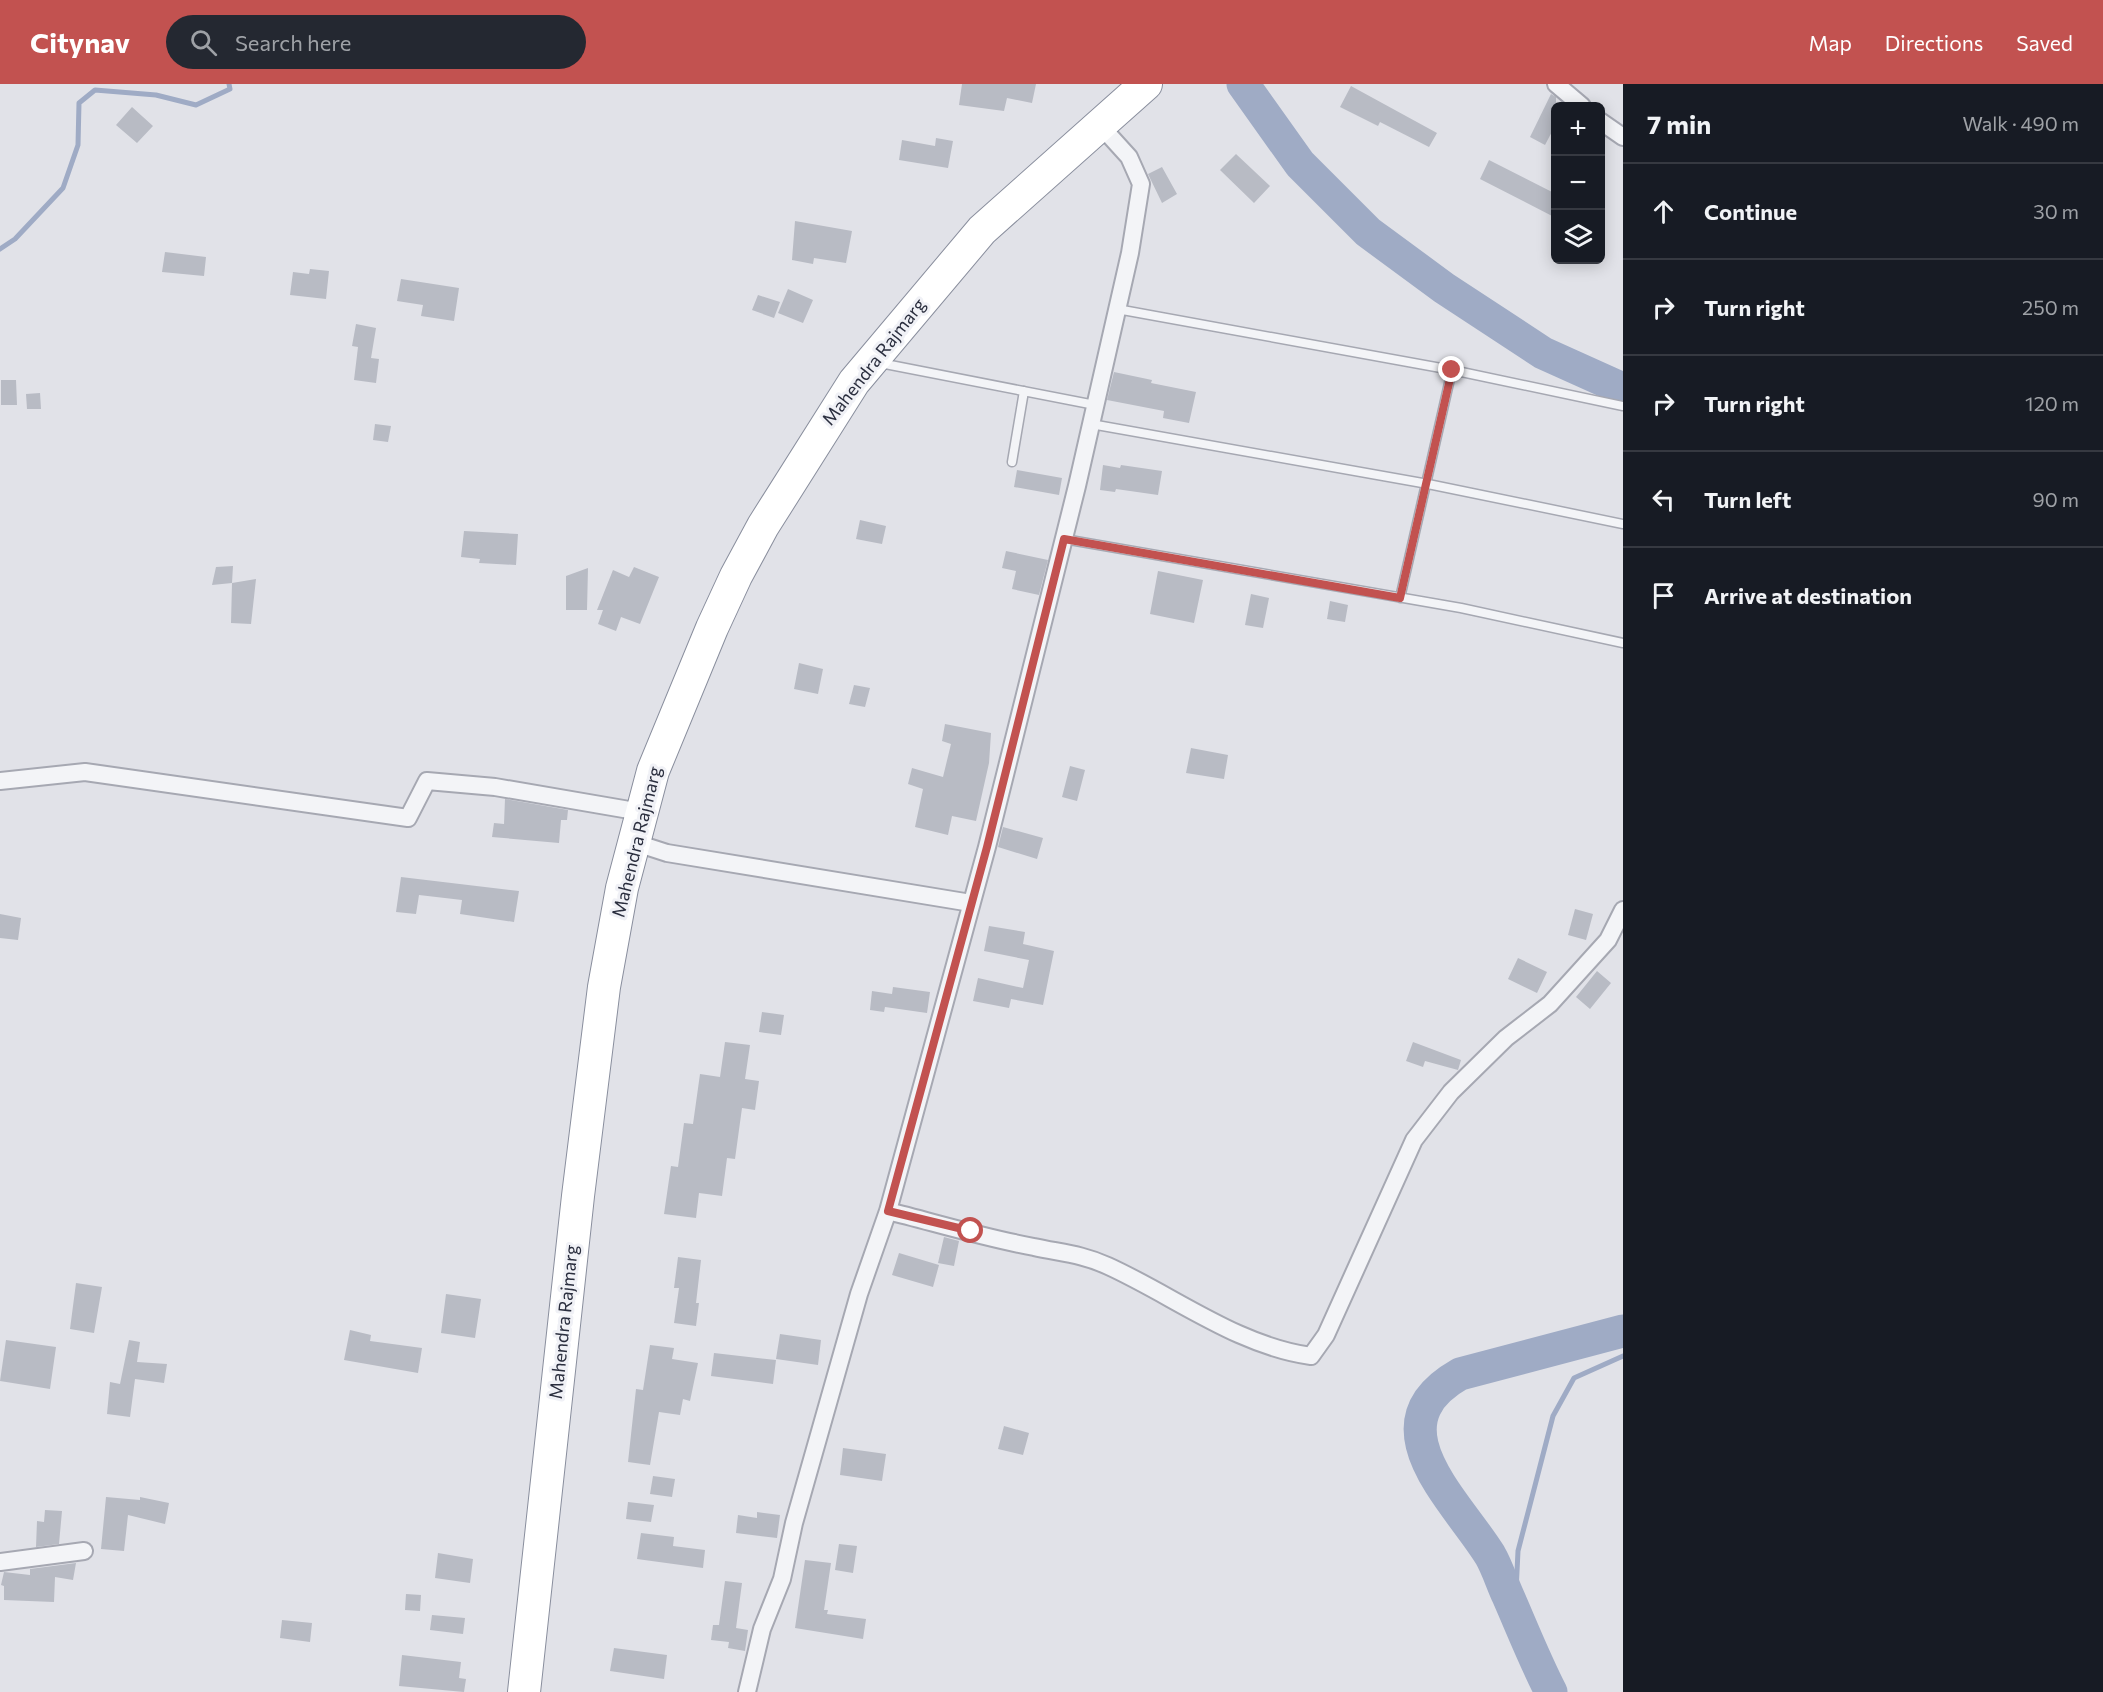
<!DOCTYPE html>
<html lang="en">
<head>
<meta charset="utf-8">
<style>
  body { margin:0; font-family:Commissioner,sans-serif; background:#242831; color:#f1f3f6 }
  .controls { position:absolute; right:18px; top:18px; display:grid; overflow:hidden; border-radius:9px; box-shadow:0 3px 15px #0003 }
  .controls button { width:54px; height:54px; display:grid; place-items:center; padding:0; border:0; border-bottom:2px solid #363941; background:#171b24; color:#f1f3f6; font:30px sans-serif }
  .stop { position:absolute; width:18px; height:18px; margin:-14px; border:4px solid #c25250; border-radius:50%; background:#fff }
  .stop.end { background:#c25250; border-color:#fff; box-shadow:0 2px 6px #0008 }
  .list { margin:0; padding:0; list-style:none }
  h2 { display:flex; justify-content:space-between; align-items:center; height:78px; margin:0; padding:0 24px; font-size:26px }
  h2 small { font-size:20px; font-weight:400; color:#9ea1a6 }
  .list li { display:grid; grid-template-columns:39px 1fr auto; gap:18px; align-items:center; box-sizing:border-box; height:96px; padding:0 24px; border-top:2px solid #363941 }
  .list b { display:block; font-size:22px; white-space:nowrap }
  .list em { font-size:20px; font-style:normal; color:#9ea1a6 }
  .icon { flex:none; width:33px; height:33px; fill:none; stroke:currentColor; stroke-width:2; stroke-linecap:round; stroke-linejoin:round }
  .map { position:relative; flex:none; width:1623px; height:1608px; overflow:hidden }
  header { display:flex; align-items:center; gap:36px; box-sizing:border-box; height:84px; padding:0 30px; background:#c25250; color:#fff }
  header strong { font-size:28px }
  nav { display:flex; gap:33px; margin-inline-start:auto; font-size:21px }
  .search { width:420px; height:54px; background:#242831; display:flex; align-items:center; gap:15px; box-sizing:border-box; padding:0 21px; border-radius:33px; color:#9ea1a6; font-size:22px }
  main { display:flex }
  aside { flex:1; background:#171b24 }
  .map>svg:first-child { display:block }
</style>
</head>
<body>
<header>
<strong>Citynav</strong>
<div class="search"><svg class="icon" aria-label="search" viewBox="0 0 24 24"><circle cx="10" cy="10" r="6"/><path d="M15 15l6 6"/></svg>Search here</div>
<nav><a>Map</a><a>Directions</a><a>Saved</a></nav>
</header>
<main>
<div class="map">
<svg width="1623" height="1608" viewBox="0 0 1623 1608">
  <rect width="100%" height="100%" fill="#e1e2e8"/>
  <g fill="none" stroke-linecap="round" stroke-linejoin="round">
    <path stroke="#9fabc5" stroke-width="5" d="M 0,165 L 15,155 L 63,104 L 78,61 L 79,19 L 95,6 L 156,11 L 196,21 L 230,5 L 229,0
      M 1515,1528 L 1518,1467 L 1553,1332 L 1574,1294 L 1623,1272"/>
    <path stroke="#9fabc5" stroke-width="33" d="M 1243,0 L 1300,80 L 1368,148 L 1444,204 L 1543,269 L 1623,305
      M 1551,1608 C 1535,1577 1522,1544 1508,1512 C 1502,1499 1497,1483 1490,1471 C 1456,1416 1370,1341 1460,1290 L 1623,1247"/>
  </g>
  <path fill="#b8bbc4" d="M 962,0 L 1036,0 L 1032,19 L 1007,14 L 1004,27 L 959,21 Z
    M 1351,2 L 1437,49 L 1429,63 L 1380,38 L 1378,42 L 1340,23 Z
    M 1551,10 L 1556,13 L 1556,40 L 1545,61 L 1530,53 Z
    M 132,23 L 153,42 L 137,59 L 116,41 Z
    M 936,54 L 953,57 L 948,84 L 899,76 L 902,56 L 935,62 Z
    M 1236,70 L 1270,102 L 1254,119 L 1220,86 Z
    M 1489,76 L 1556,110 L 1556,134 L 1480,95 Z
    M 1162,83 L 1177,110 L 1162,119 L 1148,90 Z
    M 795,137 L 852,147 L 846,179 L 814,174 L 813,180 L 792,176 Z
    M 165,168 L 206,173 L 204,192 L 162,188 Z
    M 310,185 L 329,187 L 326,215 L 290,211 L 293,188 L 309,190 Z
    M 401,195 L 459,204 L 454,237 L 421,232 L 423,221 L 397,217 Z
    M 788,205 L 813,216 L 803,239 L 778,229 Z
    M 758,211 L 780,218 L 774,234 L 752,226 Z
    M 356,240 L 376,244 L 371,274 L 379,275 L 376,299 L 354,296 L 358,263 L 352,262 Z
    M 1114,288 L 1152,296 L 1151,299 L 1196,308 L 1189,339 L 1163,334 L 1164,327 L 1107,316 Z
    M 1,296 L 16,296 L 17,321 L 1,321 Z
    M 40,309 L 41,325 L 27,325 L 26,310 Z
    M 375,340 L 391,342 L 388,358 L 373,356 Z
    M 1103,381 L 1120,384 L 1121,381 L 1162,387 L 1158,411 L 1116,405 L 1115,408 L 1100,406 Z
    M 1017,386 L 1062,394 L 1059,411 L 1014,403 Z
    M 860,436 L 886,442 L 882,460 L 856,455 Z
    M 464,447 L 518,450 L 516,481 L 479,479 L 480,475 L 461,473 Z
    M 1006,467 L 1048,476 L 1039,511 L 1012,505 L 1016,487 L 1002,484 Z
    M 233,482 L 232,499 L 212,501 L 216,483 Z
    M 634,483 L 659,493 L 640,540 L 621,533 L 616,547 L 598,540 L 603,526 L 597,526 L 613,486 L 629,493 Z
    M 588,484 L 587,526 L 566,526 L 566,492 Z
    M 1158,487 L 1203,496 L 1194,539 L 1150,530 Z
    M 256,495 L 251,540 L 231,539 L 232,499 Z
    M 1251,510 L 1269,514 L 1263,544 L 1245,541 Z
    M 1330,517 L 1348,521 L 1345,538 L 1327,535 Z
    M 799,579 L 823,585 L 818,610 L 794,605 Z
    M 854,601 L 870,604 L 865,623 L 849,620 Z
    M 945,640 L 991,649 L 989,679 L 976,737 L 952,732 L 948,751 L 915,743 L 923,705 L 908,700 L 912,684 L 943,693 L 951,660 L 942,657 Z
    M 1191,664 L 1228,671 L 1224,695 L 1186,689 Z
    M 1070,682 L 1085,686 L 1077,717 L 1062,713 Z
    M 505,715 L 568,726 L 567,736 L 561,736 L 559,759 L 492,753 L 494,739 L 504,740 Z
    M 1003,743 L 1043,754 L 1037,775 L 998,763 Z
    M 401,793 L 519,807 L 514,838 L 460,830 L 462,816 L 419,811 L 416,830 L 396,828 Z
    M 1575,825 L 1593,830 L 1586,856 L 1568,851 Z
    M 0,830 L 21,834 L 18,856 L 0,854 Z
    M 989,842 L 1025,848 L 1023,860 L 1054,867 L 1043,921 L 1011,915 L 1009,924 L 973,917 L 978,894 L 1023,904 L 1029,876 L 984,867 Z
    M 1518,874 L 1547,888 L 1537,909 L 1508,895 Z
    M 1597,887 L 1611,899 L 1590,925 L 1576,913 Z
    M 893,903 L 930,908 L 927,929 L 885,923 L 884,928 L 870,926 L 872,907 L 892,910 Z
    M 762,928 L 784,931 L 781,951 L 759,948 Z
    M 725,958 L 750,961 L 745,995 L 759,997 L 755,1026 L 742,1024 L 735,1075 L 727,1074 L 722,1112 L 699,1109 L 696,1134 L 664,1130 L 671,1082 L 678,1083 L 684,1039 L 693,1040 L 700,990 L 720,993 Z
    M 1413,958 L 1461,976 L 1458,986 L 1425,977 L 1423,983 L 1406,977 Z
    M 944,1153 L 959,1157 L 954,1182 L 938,1179 Z
    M 899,1169 L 939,1181 L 933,1203 L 892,1191 Z
    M 678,1173 L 701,1176 L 696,1219 L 699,1219 L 696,1242 L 674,1239 L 679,1204 L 674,1204 Z
    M 76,1199 L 102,1203 L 94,1249 L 70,1245 Z
    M 446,1210 L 481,1215 L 475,1254 L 441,1249 Z
    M 350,1246 L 371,1251 L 370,1257 L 422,1264 L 418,1289 L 344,1276 Z
    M 780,1250 L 821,1256 L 818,1281 L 776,1275 Z
    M 6,1256 L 56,1263 L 50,1305 L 0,1297 Z
    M 129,1256 L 140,1258 L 137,1278 L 167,1280 L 164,1299 L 135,1295 L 130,1333 L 107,1330 L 110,1298 L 120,1300 Z
    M 650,1261 L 674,1264 L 672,1275 L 698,1279 L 690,1317 L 683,1315 L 680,1331 L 659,1328 L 650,1381 L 628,1378 L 636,1305 L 643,1306 Z
    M 714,1269 L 776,1276 L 773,1300 L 711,1292 Z
    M 1004,1342 L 1029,1349 L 1023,1371 L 998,1365 Z
    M 843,1364 L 886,1370 L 882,1397 L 840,1391 Z
    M 653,1392 L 675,1395 L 672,1413 L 650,1410 Z
    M 106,1413 L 140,1416 L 140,1413 L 169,1419 L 165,1440 L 128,1431 L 124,1467 L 101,1465 Z
    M 628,1418 L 654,1421 L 651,1438 L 626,1435 Z
    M 45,1426 L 62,1427 L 59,1460 L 36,1463 L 37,1437 L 44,1438 Z
    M 757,1428 L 780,1431 L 777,1454 L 736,1449 L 738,1431 L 757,1434 Z
    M 641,1449 L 674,1453 L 673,1462 L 705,1466 L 703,1484 L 637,1475 Z
    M 839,1460 L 857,1462 L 853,1489 L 835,1486 Z
    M 438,1469 L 473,1475 L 470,1499 L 435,1494 Z
    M 805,1476 L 831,1479 L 824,1526 L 828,1526 L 827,1530 L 866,1535 L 863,1555 L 795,1544 Z
    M 76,1479 L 73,1496 L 55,1493 L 54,1518 L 4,1516 L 4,1502 L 1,1501 L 4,1488 L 30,1491 L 30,1485 Z
    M 725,1497 L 742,1499 L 736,1544 L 748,1546 L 745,1567 L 728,1564 L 729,1558 L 711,1556 L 713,1541 L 719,1541 Z
    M 406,1510 L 421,1511 L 420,1527 L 405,1526 Z
    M 432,1531 L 465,1534 L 463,1550 L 430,1546 Z
    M 282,1536 L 312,1539 L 310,1558 L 280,1554 Z
    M 614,1564 L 667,1571 L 664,1595 L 610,1587 Z
    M 402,1571 L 461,1578 L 459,1594 L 466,1595 L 464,1608 L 399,1602 Z"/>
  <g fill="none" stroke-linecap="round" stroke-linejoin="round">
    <defs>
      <path id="lane" d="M 1117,225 L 1452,286 L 1623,322
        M 880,279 L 1095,321
        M 1091,340 L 1428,400 L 1623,440
        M 1012,378 L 1024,307
        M 1064,455 L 1461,524 L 1623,559
        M 1400,514 L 1452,286"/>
      <path id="street" d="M 1556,0 L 1582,22
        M 1600,37 L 1623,53
        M 0,697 L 85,688 L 408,734 L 427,697 L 495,703 L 641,728
        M 633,758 L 667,769 L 971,819
        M 888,1127 C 936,1139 985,1154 1034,1163 C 1061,1169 1082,1170 1108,1182 C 1174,1212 1238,1262 1311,1272 L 1326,1251 L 1414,1056 L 1451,1008 L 1506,954 L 1550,920 L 1608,856 L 1623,826
        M 0,1478 L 84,1467
        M 747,1608 L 762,1545 L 782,1495 L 794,1439 L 859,1210 L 888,1127 L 987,763 L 1077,402 L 1130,169 L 1141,100 L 1129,73 L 1100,41"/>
      <path id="highway" d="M 524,1608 L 578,1112 L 604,903 L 622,804 L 653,687 L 712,544 L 736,492 L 763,442 L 854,298 L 982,146 L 1146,0"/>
    </defs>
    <use href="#lane" stroke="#a6a8b2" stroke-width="11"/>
    <use href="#street" stroke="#a6a8b2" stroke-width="20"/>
    <use href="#highway" stroke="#898e9d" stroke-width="34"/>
    <use href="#lane" stroke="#f3f4f7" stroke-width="8"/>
    <use href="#street" stroke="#f3f4f7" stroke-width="16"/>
    <use href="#highway" stroke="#fff" stroke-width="32"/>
  </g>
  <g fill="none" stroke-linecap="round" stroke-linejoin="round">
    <path stroke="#c25250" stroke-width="8" d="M 971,1147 L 888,1127 L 987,763 L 1064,455 L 1400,514 L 1452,286"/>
  </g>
  <g text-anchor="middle" stroke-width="6" stroke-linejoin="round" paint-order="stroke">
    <g font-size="18" fill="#2a2e3e" stroke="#f0f1f6">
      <text transform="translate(874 278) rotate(-52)" y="6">Mahendra Rajmarg</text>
      <text transform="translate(637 758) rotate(-76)" y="6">Mahendra Rajmarg</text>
      <text transform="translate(564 1238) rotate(-84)" y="6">Mahendra Rajmarg</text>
    </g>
  </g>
</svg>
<div class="controls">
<button>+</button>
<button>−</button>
<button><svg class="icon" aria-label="layers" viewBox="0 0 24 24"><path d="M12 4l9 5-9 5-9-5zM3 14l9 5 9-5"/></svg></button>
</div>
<div class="stop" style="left:971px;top:1147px"></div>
<div class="stop end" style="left:1452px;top:286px"></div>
</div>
<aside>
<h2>7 min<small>Walk · 490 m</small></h2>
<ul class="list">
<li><svg class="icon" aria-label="ahead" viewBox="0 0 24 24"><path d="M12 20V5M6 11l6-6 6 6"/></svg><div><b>Continue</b></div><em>30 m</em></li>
<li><svg class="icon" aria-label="right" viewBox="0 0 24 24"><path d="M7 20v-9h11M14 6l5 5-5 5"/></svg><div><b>Turn right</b></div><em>250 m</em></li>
<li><svg class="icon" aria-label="right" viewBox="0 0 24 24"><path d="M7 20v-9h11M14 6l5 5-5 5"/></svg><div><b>Turn right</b></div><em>120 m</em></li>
<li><svg class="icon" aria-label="left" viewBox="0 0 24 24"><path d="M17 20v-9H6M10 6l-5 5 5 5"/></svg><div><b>Turn left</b></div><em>90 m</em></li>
<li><svg class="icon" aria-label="arrive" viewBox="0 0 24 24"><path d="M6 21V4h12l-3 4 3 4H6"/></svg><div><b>Arrive at destination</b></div></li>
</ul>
</aside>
</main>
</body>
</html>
